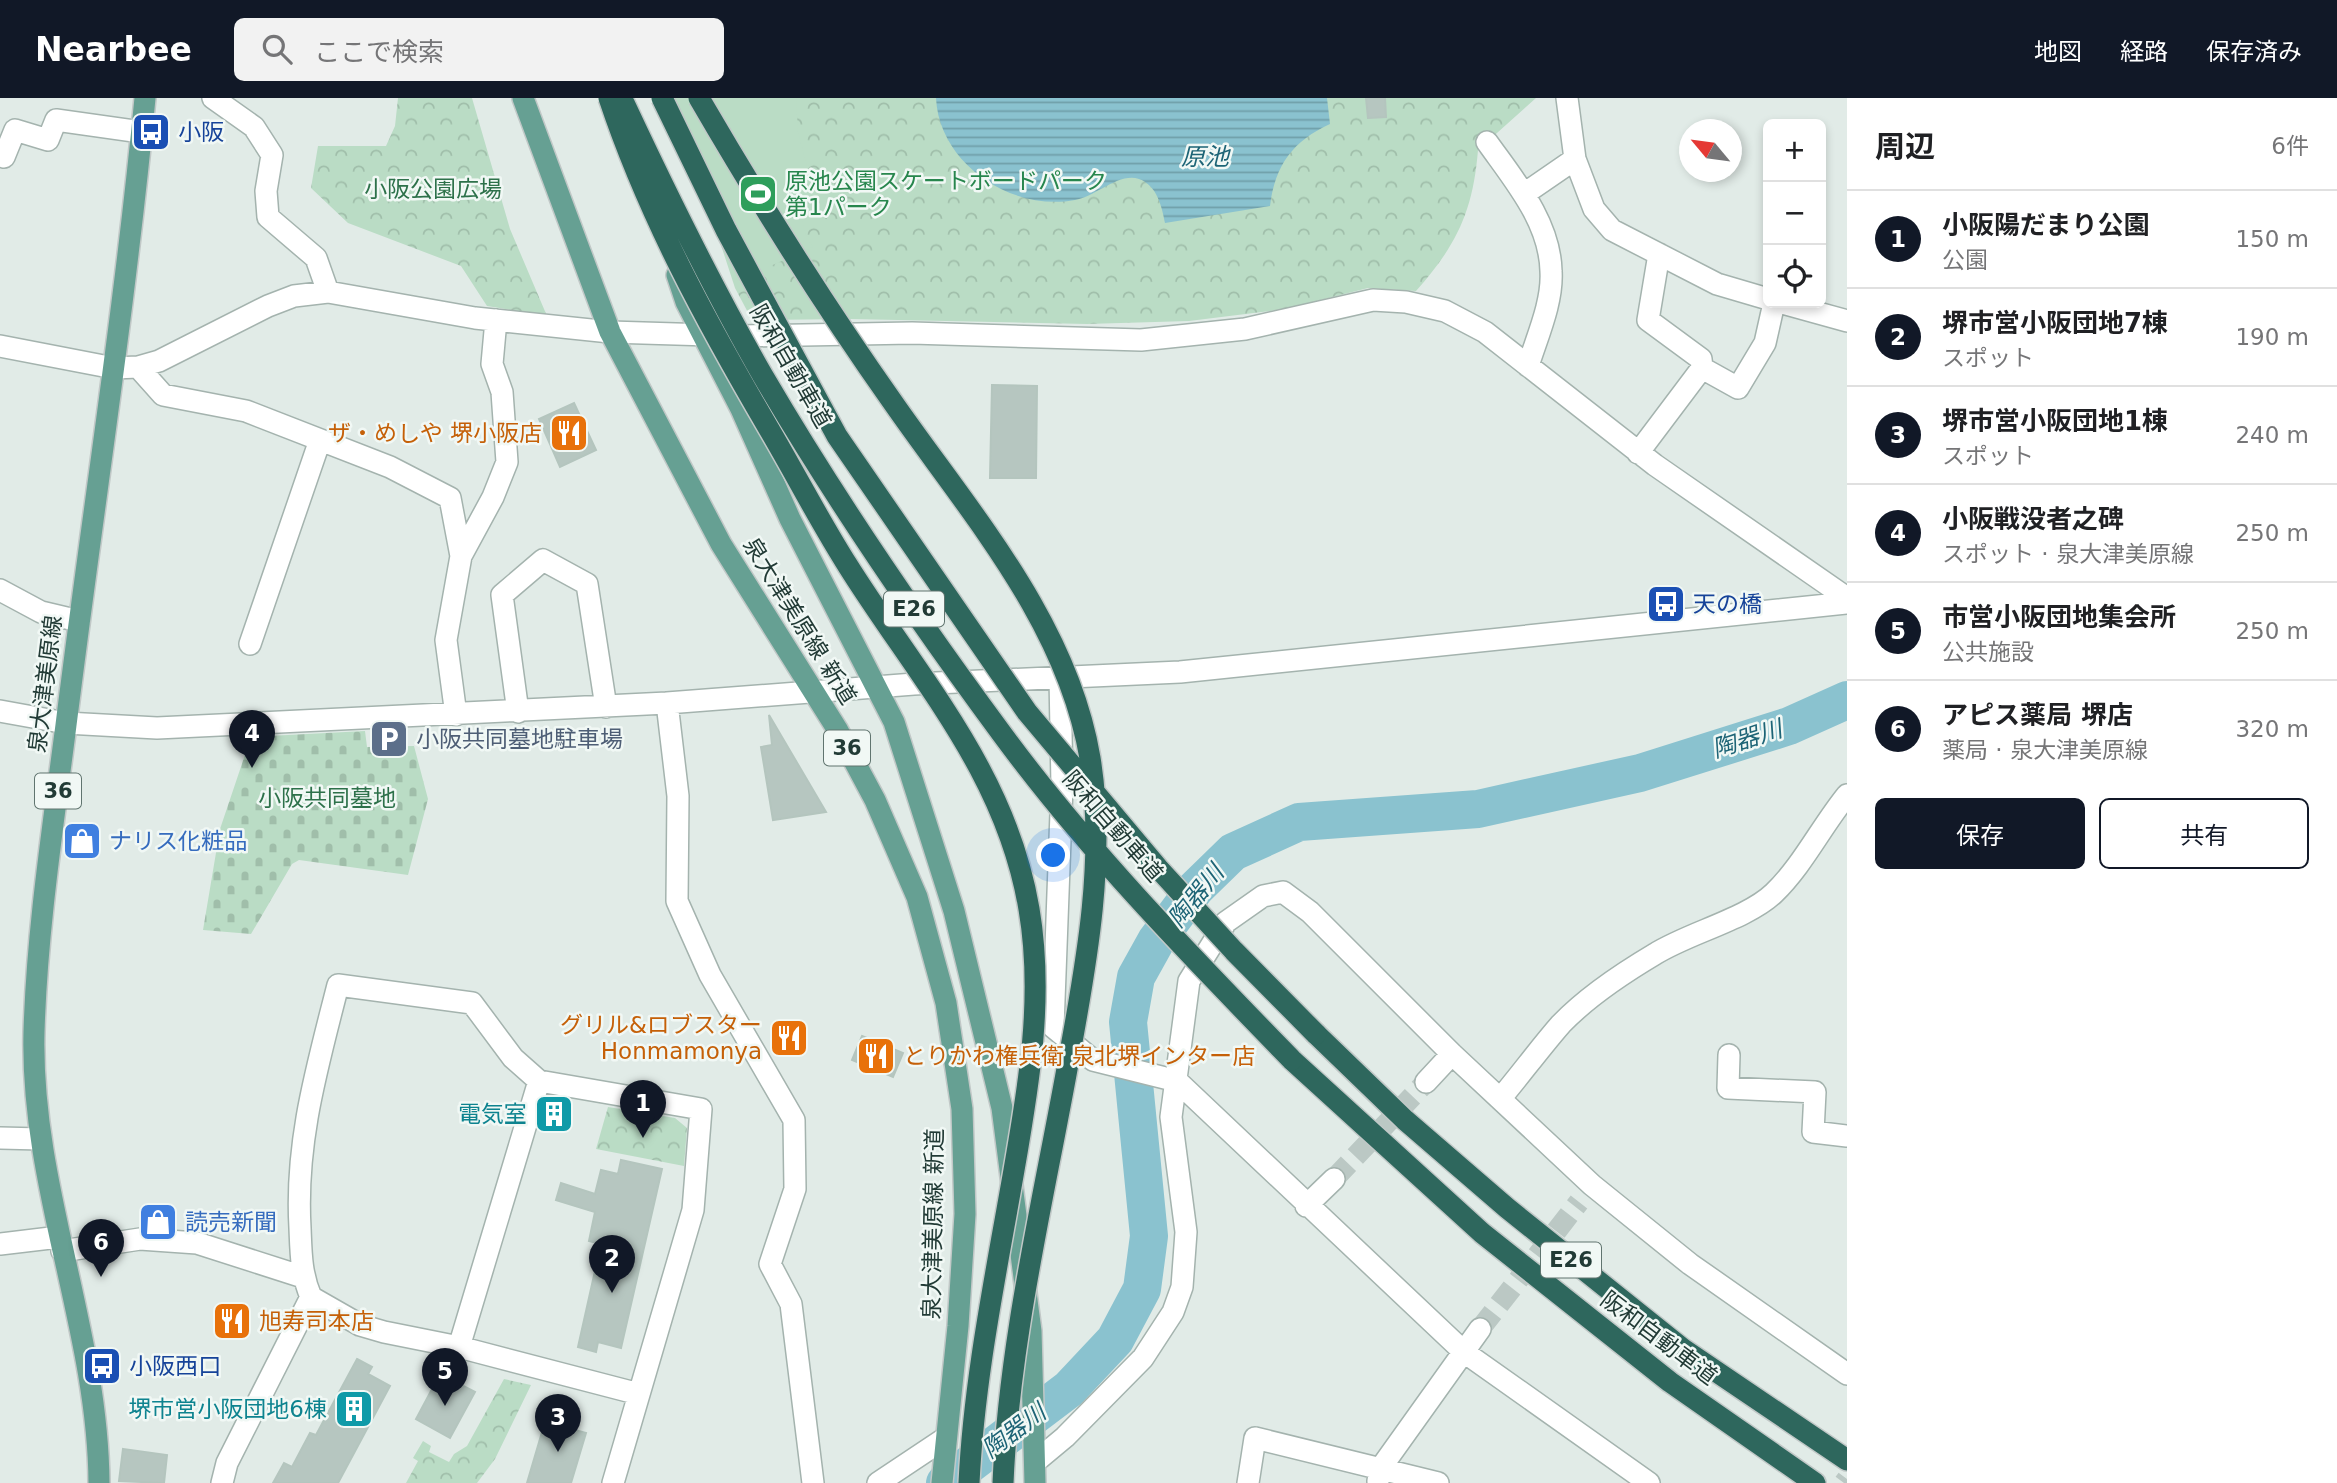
<!DOCTYPE html>
<html lang="ja">
<head>
<meta charset="utf-8">
<style>
  body { margin:0; font-family:"DejaVu Sans","Noto Sans JP",sans-serif; background:#f2f2f2; color:#202124 }
  .controls { position:absolute; right:21px; top:21px; display:grid; overflow:hidden; border-radius:10px; box-shadow:0 4px 10px #0003 }
  .controls button { width:63px; height:63px; display:grid; place-items:center; padding:0; border:0; border-bottom:2px solid #e0e0e0; background:#fff; color:#202124; font:35px sans-serif }
  .compass { position:absolute; left:1679px; top:21px; width:63px; height:63px; border-radius:50%; background:#fff; box-shadow:0 4px 10px #0003; rotate:299deg }
  .you { position:absolute; left:1054px; top:758px; width:24px; height:24px; margin:-18px; border:5px solid #fff; border-radius:50%; background:#1a73e8; box-shadow:0 0 0 10px #1a73e833 }
  .badge { display:grid; place-items:center; width:46px; height:46px; border-radius:50%; background:#111827; color:#fff; font-size:23px; font-weight:700 }
  .pin { position:absolute; translate:-50% -58px; filter:drop-shadow(0 2px 4px #0008) }
  .pin::after { content:''; position:absolute; top:37px; width:24px; height:21px; background:inherit; clip-path:polygon(0 0,100% 0,50% 100%) }
  .list { margin:0; padding:0; list-style:none }
  h2 { display:flex; justify-content:space-between; align-items:center; height:91px; margin:0; padding:0 28px; font-size:30px }
  h2 small { font-size:23px; font-weight:400; color:#757577 }
  .list li { display:grid; grid-template-columns:46px 1fr auto; gap:21px; align-items:center; box-sizing:border-box; height:98px; padding:0 28px; border-top:2px solid #e0e0e0 }
  .list b { display:block; font-size:26px; white-space:nowrap }
  .list p { margin:0; font-size:23px; white-space:nowrap; color:#757577 }
  .list em { font-size:23px; font-style:normal; color:#757577 }
  .actions { display:flex; gap:14px; padding:21px 28px }
  .actions a { flex:1; padding:16px 0; border:2px solid #111827; border-radius:10px; text-align:center; font-size:24px; color:#111827 }
  .actions .main { background:#111827; color:#fff }
  .icon { flex:none; width:38px; height:38px; fill:none; stroke:currentColor; stroke-width:2; stroke-linecap:round; stroke-linejoin:round }
  .map { position:relative; flex:none; width:1847px; height:1385px; overflow:hidden }
  header { display:flex; align-items:center; gap:42px; box-sizing:border-box; height:98px; padding:0 35px; background:#111827; color:#fff }
  header strong { font-size:33px }
  nav { display:flex; gap:38px; margin-inline-start:auto; font-size:24px }
  .search { width:490px; height:63px; background:#f2f2f2; display:flex; align-items:center; gap:18px; box-sizing:border-box; padding:0 24px; border-radius:10px; color:#757577; font-size:26px }
  main { display:flex }
  aside { flex:1; background:#fff }
  .map>svg:first-child { display:block }
</style>
</head>
<body>
<header>
<strong>Nearbee</strong>
<div class="search"><svg class="icon" aria-label="search" viewBox="0 0 24 24"><circle cx="10" cy="10" r="6"/><path d="M15 15l6 6"/></svg>ここで検索</div>
<nav><a>地図</a><a>経路</a><a>保存済み</a></nav>
</header>
<main>
<div class="map">
<svg width="1847" height="1385" viewBox="0 0 1847 1385">
  <defs>
    <pattern id="forest-crowns" width="20" height="18" patternUnits="userSpaceOnUse" patternTransform="scale(1.75)"><rect width="20" height="18" fill="#badcc5"/><path d="M2 6a3 3 0 1 1 6 0M12 15a3 3 0 1 1 6 0" fill="none" stroke="#a0beaa"/></pattern>
    <pattern id="cemetery-stones" width="16" height="16" patternUnits="userSpaceOnUse" patternTransform="scale(1.75)"><rect width="16" height="16" fill="#badcc5"/><path d="M2 7V4a2 2 0 0 1 4 0v3zM10 15v-3a2 2 0 0 1 4 0v3z" fill="#a0beaa"/></pattern>
    <pattern id="water-rules" width="6" height="5" patternUnits="userSpaceOnUse" patternTransform="scale(1.75)"><rect width="6" height="5" fill="#8ac2cf"/><path d="M0 2.5h6" fill="none" stroke="#709fa9"/></pattern>
  </defs>
  <rect width="100%" height="100%" fill="#e1ebe7"/>
  <path fill="url(#forest-crowns)" d="M 398,0 L 472,0 L 510,131 L 547,218 L 487,208 L 461,168 L 348,125 L 311,90 L 318,48 L 386,48 L 395,28 Z
    M 673,0 L 1536,0 L 1478,52 C 1473,113 1457,147 1416,193 L 1368,190 L 1285,211 L 1189,223 L 1087,226 L 850,221 L 752,222 L 735,190 Z
    M 608,1009 L 675,1020 L 687,1030 L 684,1068 L 596,1051 Z
    M 504,1281 L 531,1287 L 495,1361 L 477,1385 L 406,1385 L 418,1363 L 413,1360 L 423,1343 L 431,1348 L 429,1354 L 449,1364 L 454,1356 L 467,1348 Z"/>
  <path fill="url(#cemetery-stones)" d="M 365,633 L 367,649 L 414,648 L 428,701 L 408,777 L 299,762 L 292,766 L 251,836 L 203,832 L 220,731 L 251,639 Z"/>
  <path fill="#badcc5" d="M 677,0 L 796,0 L 798,34 L 812,88 C 801,111 798,128 813,149 L 737,183 Z"/>
  <path fill="url(#water-rules)" d="M 936,0 L 1327,0 L 1330,26 C 1293,43 1275,67 1270,108 L 1165,125 C 1162,109 1157,87 1139,81 C 1119,74 1095,99 1075,102 C 1012,114 939,66 936,0 Z"/>
  <g fill="none" stroke-linecap="round" stroke-linejoin="round">
    <path stroke="#8ac2cf" stroke-width="38" d="M 945,1385 L 1069,1291 L 1115,1242 L 1142,1191 L 1149,1138 L 1128,924 L 1136,879 L 1156,843 L 1195,791 L 1233,754 L 1299,724 L 1478,711 L 1640,675 L 1789,628 L 1847,602"/>
  </g>
  <path fill="#b6c6c0" stroke="#b4c5be" stroke-width="2" d="M 1366,0 L 1385,0 L 1386,19 L 1368,20 Z
    M 992,287 L 1037,288 L 1036,380 L 990,380 Z
    M 574,305 L 596,352 L 560,369 L 539,321 Z
    M 769,617 L 826,714 L 773,722 L 761,649 L 772,647 Z
    M 862,938 L 903,955 L 893,979 L 852,962 Z
    M 621,1062 L 662,1071 L 621,1250 L 598,1244 L 596,1254 L 578,1249 L 601,1146 L 589,1143 L 595,1114 L 556,1102 L 561,1085 L 595,1096 L 601,1072 L 618,1076 Z
    M 357,1261 L 372,1269 L 368,1276 L 390,1288 L 338,1385 L 273,1385 L 284,1365 L 292,1369 L 310,1335 L 316,1337 Z
    M 440,1276 L 475,1294 L 450,1340 L 416,1321 Z
    M 545,1324 L 586,1335 L 571,1385 L 527,1385 Z
    M 123,1351 L 167,1357 L 164,1385 L 119,1383 Z"/>
  <g fill="none" stroke-linecap="round" stroke-linejoin="round">
    <path stroke="#bbc8c4" stroke-width="21" stroke-dasharray="21 10" stroke-linecap="butt" d="M 1334,1081 L 1426,984
      M 1480,1231 L 1579,1104
      M 1844,1385 L 1847,1381"/>
    <defs>
      <path id="minor" d="M 213,0 L 254,29 L 272,57 L 266,93 L 268,119 L 316,160 L 328,194
        M 1567,0 L 1575,61 L 1594,111 L 1612,132 L 1717,186 L 1768,201
        M 1487,44 C 1514,82 1550,124 1551,173 C 1553,204 1537,239 1528,268
        M 0,58 L 4,59 L 15,32 L 48,42 L 56,22 L 141,34
        M 1524,96 L 1575,61
        M 1782,205 L 1847,223
        M 0,248 L 114,270 L 138,269 L 159,263 L 268,208 L 294,198 L 328,194 L 475,220 L 610,234 L 742,238 L 912,235 L 1141,242 L 1245,231 L 1373,202 L 1406,204 L 1445,213 L 1485,234 L 1655,367 L 1847,500
        M 138,269 L 163,297 L 246,313 L 390,369 L 450,400 L 461,458
        M 1702,270 L 1738,290 L 1765,245 L 1774,205
        M 1638,355 L 1702,270 L 1701,261 L 1648,222 L 1659,156
        M 0,492 L 41,514 L 79,523
        M 250,546 L 320,342
        M 1060,578 L 1062,688 L 1053,929 L 1093,962 L 1177,983 L 1464,1254 L 1649,1385
        M 667,605 L 678,698 L 677,803 L 710,877 L 794,1022 L 795,1091 L 770,1166 L 791,1206 L 813,1385
        M 0,613 L 66,625 L 157,630 L 667,605 L 914,586 L 1180,574 L 1847,505
        M 518,614 L 502,497 L 543,462 L 587,486 L 606,609
        M 456,617 L 446,542 L 461,458 L 493,399 L 507,364 L 502,294 L 492,266 L 496,222
        M 1729,957 L 1728,990 L 1815,994 L 1813,1034 L 1847,1038
        M 1426,984 L 1452,956
        M 1500,1001 C 1521,976 1540,950 1561,926 C 1587,899 1623,875 1655,856 C 1688,835 1747,821 1774,795 C 1803,767 1821,729 1847,697
        M 0,1040 L 41,1041
        M 1306,1108 L 1334,1081
        M 0,1146 L 59,1139
        M 62,1153 L 140,1141 L 197,1145 L 303,1179
        M 311,1199 L 360,1227 L 384,1234 L 459,1249 L 639,1296
        M 459,1249 L 539,983
        M 1035,1364 L 1065,1339 L 1143,1260 L 1173,1214 L 1182,1189 L 1186,1134 L 1171,1019 L 1189,883 L 1226,824 L 1263,798 L 1283,794 L 1310,814 L 1452,956 L 1592,1087 L 1690,1166 L 1847,1276
        M 1378,1383 L 1380,1371 L 1480,1231
        M 222,1385 L 227,1365 L 311,1199 C 301,1176 301,1155 300,1130 C 295,1044 317,970 338,887 L 472,905 L 513,960 L 539,983 L 701,1011 L 693,1112 L 613,1385
        M 878,1385 L 944,1341
        M 1248,1385 L 1255,1340 L 1438,1385"/>
      <path id="major" d="M 523,0 L 610,234 L 721,446 L 837,631 L 875,702 L 917,799 L 946,905 L 962,1011 L 965,1116 L 958,1228 L 942,1385
        M 677,177 L 686,204 L 741,311 L 790,421 L 894,624 L 954,813 L 1002,1010 L 1031,1233 L 1035,1385
        M 99,1385 C 98,1232 30,1088 34,934 C 37,831 53,729 66,627 C 92,418 125,210 145,0"/>
      <path id="highway" d="M 1316,936 L 1405,1022 L 1507,1110 L 1683,1251 L 1847,1362
        M 1292,962 L 1482,1135 L 1670,1284 L 1815,1385"/>
    </defs>
    <use href="#minor" stroke="#a4b3ae" stroke-width="24"/>
    <use href="#major" stroke="#c1c8c7" stroke-width="24"/>
    <use href="#highway" stroke="#c1c8c7" stroke-width="24"/>
    <use href="#minor" stroke="#fff" stroke-width="21"/>
    <use href="#major" stroke="#66a093" stroke-width="21"/>
    <use href="#highway" stroke="#2e675d" stroke-width="21"/>
    <defs>
      <path id="highway-bridge" d="M 609,0 C 648,117 707,225 769,331 C 796,377 820,424 848,468 C 919,581 1006,674 1029,811 C 1044,899 1029,986 1014,1072 C 996,1176 974,1280 969,1385
        M 662,0 L 726,132 L 837,338 L 1027,614 L 1158,770 L 1234,853 L 1316,936
        M 699,0 C 760,105 824,207 894,306 C 970,415 1067,524 1090,660 C 1106,758 1087,863 1069,960 C 1044,1100 1009,1242 1003,1385
        M 624,5 C 667,97 712,189 763,278 C 835,401 917,521 1002,636 C 1088,753 1191,858 1292,962"/>
    </defs>
    <use href="#highway-bridge" stroke="#c1c8c7" stroke-width="24" stroke-linecap="butt"/>
    <use href="#highway-bridge" stroke="#2e675d" stroke-width="21"/>
  </g>
  <defs>
    <symbol id="bus-square" viewBox="-11 -11 22 22"><rect x="-9" y="-9" width="18" height="18" rx="4" fill="#1a4fb4" stroke="#f1f8f5"/><path d="M-5-6H5V4H4V6H2V4H-2V6H-4V4H-5ZM-3.5-4V0h7V-4ZM-3.5 1.2v1.5H-2V1.2ZM2 1.2v1.5H3.5V1.2Z" fill="#fff"/></symbol>
    <symbol id="stadium-square" viewBox="-11 -11 22 22"><rect x="-9" y="-9" width="18" height="18" rx="4" fill="#2e9e5b" stroke="#f1f8f5"/><path d="M0-5a6.5 5 0 1 0 0 10a6.5 5 0 1 0 0-10ZM-3.5-1.8h7v3.6h-7Z" fill="#fff"/></symbol>
    <symbol id="restaurant-square" viewBox="-11 -11 22 22"><rect x="-9" y="-9" width="18" height="18" rx="4" fill="#e8710a" stroke="#f1f8f5"/><path d="M-5-6h1v4h1v-4h1v4h1v-4h1v5L-1.5 .5V6h-2V.5L-5-1ZM5-6V6H3V1.5H1.5Q1.5-4 5-6Z" fill="#fff"/></symbol>
    <symbol id="parking-square" viewBox="-11 -11 22 22"><rect x="-9" y="-9" width="18" height="18" rx="4" fill="#5c6f8a" stroke="#f1f8f5"/><path d="M-3.5-5.5H1a3.5 3.5 0 0 1 0 7H-1V5.5H-3.5ZM-1-3.4V-.6H.8a1.4 1.4 0 0 0 0-2.8Z" fill="#fff"/></symbol>
    <symbol id="shop-square" viewBox="-11 -11 22 22"><rect x="-9" y="-9" width="18" height="18" rx="4" fill="#3f7fe0" stroke="#f1f8f5"/><path d="M-5-2.5h2.3a2.7 3.5 0 0 1 5.4 0H5L5.5 6h-11ZM-1.5-2.5h3a1.5 2.3 0 0 0-3 0Z" fill="#fff"/></symbol>
    <symbol id="building-square" viewBox="-11 -11 22 22"><rect x="-9" y="-9" width="18" height="18" rx="4" fill="#0f9aa8" stroke="#f1f8f5"/><path d="M-4-6H4V6H1V3H-1V6H-4ZM-2.5-4.3h1.7v1.8h-1.7ZM.8-4.3h1.7v1.8H.8ZM-2.5-1h1.7V.8h-1.7ZM.8-1h1.7V.8H.8Z" fill="#fff"/></symbol>
  </defs>
  <g fill-rule="evenodd">
    <use href="#bus-square" x="129" y="12" width="44" height="44"/>
    <use href="#stadium-square" x="736" y="74" width="44" height="44"/>
    <use href="#restaurant-square" x="547" y="313" width="44" height="44"/>
    <use href="#bus-square" x="1644" y="484" width="44" height="44"/>
    <use href="#parking-square" x="367" y="619" width="44" height="44"/>
    <use href="#shop-square" x="60" y="721" width="44" height="44"/>
    <use href="#restaurant-square" x="767" y="918" width="44" height="44"/>
    <use href="#restaurant-square" x="854" y="936" width="44" height="44"/>
    <use href="#building-square" x="532" y="994" width="44" height="44"/>
    <use href="#shop-square" x="136" y="1102" width="44" height="44"/>
    <use href="#restaurant-square" x="210" y="1201" width="44" height="44"/>
    <use href="#bus-square" x="80" y="1246" width="44" height="44"/>
    <use href="#building-square" x="332" y="1289" width="44" height="44"/>
  </g>
  <g text-anchor="middle" stroke-width="5" stroke-linejoin="round" paint-order="stroke">
    <g fill="#f1f8f5" stroke="#60746f" stroke-width="2">
      <rect x="884" y="493.5" width="60" height="35" rx="5"/>
      <rect x="824" y="632.5" width="46" height="35" rx="5"/>
      <rect x="35" y="675.5" width="46" height="35" rx="5"/>
      <rect x="1541" y="1144.5" width="60" height="35" rx="5"/>
    </g>
    <g font-size="21" font-weight="bold" fill="#223b36">
      <text x="914" y="518">E26</text>
      <text x="847" y="657">36</text>
      <text x="58" y="700">36</text>
      <text x="1571" y="1169">E26</text>
    </g>
    <g font-size="23" fill="#164399" stroke="#f1f8f5" text-anchor="start">
      <text x="178" y="42">小阪</text>
      <text x="1693" y="514">天の橋</text>
      <text x="129" y="1276">小阪西口</text>
    </g>
    <g font-size="23" fill="#27864d" stroke="#f1f8f5" text-anchor="start">
      <text x="785" y="91">原池公園スケートボードパーク<tspan x="785" dy="26">第1パーク</tspan></text>
    </g>
    <g font-size="23" fill="#2d714a" stroke="#f1f8f5">
      <text x="433" y="99">小阪公園広場</text>
      <text x="327" y="708">小阪共同墓地</text>
    </g>
    <g font-size="23" fill="#223b36" stroke="#f1f8f5">
      <text transform="translate(791 268) rotate(60)" y="8">阪和自動車道</text>
      <text transform="translate(800 523) rotate(58)" y="8">泉大津美原線 新道</text>
      <text transform="translate(45 586) rotate(-83)" y="8">泉大津美原線</text>
      <text transform="translate(1113 728) rotate(49)" y="8">阪和自動車道</text>
      <text transform="translate(933 1126) rotate(-89)" y="8">泉大津美原線 新道</text>
      <text transform="translate(1659 1240) rotate(37)" y="8">阪和自動車道</text>
    </g>
    <g font-size="23" fill="#c56008" stroke="#f1f8f5" text-anchor="end">
      <text x="542" y="343">ザ・めしや 堺小阪店</text>
      <text x="762" y="935">グリル&amp;ロブスター<tspan x="762" dy="26">Honmamonya</tspan></text>
      <text x="903" y="966" text-anchor="start">とりかわ権兵衛 泉北堺インター店</text>
      <text x="259" y="1231" text-anchor="start">旭寿司本店</text>
    </g>
    <g font-size="23" fill="#4e5e75" stroke="#f1f8f5" text-anchor="start">
      <text x="416" y="649">小阪共同墓地駐車場</text>
    </g>
    <g font-size="23" fill="#366cbe" stroke="#f1f8f5" text-anchor="start">
      <text x="109" y="751">ナリス化粧品</text>
      <text x="185" y="1132">読売新聞</text>
    </g>
    <g font-size="23" fill="#0d838f" stroke="#f1f8f5" text-anchor="end">
      <text x="527" y="1024">電気室</text>
      <text x="327" y="1319">堺市営小阪団地6棟</text>
    </g>
    <g font-size="24" font-style="italic" fill="#1d6476" stroke="#f1f8f5">
      <text x="1205" y="67">原池</text>
      <text transform="translate(1747 641) rotate(-18)" y="8">陶器川</text>
      <text transform="translate(1196 798) rotate(-51)" y="8">陶器川</text>
      <text transform="translate(1014 1333) rotate(-37)" y="8">陶器川</text>
    </g>
  </g>
</svg>
<div class="controls">
<button>+</button>
<button>−</button>
<button><svg class="icon" aria-label="locate" viewBox="0 0 24 24"><circle cx="12" cy="12" r="6"/><path d="M12 2v4M12 18v4M2 12h4M18 12h4"/></svg></button>
</div>
<svg class="compass" viewBox="-18 -18 36 36"><path d="M0-13l5 13h-10z" fill="#e53935"/><path d="M0 13l5-13h-10z" fill="#757577"/></svg>
<div class="you"></div>
<div class="pin badge" style="left:643px;top:1040px">1</div>
<div class="pin badge" style="left:612px;top:1195px">2</div>
<div class="pin badge" style="left:558px;top:1354px">3</div>
<div class="pin badge" style="left:252px;top:670px">4</div>
<div class="pin badge" style="left:445px;top:1308px">5</div>
<div class="pin badge" style="left:101px;top:1179px">6</div>
</div>
<aside>
<h2>周辺<small>6件</small></h2>
<ul class="list">
<li><span class="badge">1</span><div><b>小阪陽だまり公園</b><p>公園</p></div><em>150 m</em></li>
<li><span class="badge">2</span><div><b>堺市営小阪団地7棟</b><p>スポット</p></div><em>190 m</em></li>
<li><span class="badge">3</span><div><b>堺市営小阪団地1棟</b><p>スポット</p></div><em>240 m</em></li>
<li><span class="badge">4</span><div><b>小阪戦没者之碑</b><p>スポット · 泉大津美原線</p></div><em>250 m</em></li>
<li><span class="badge">5</span><div><b>市営小阪団地集会所</b><p>公共施設</p></div><em>250 m</em></li>
<li><span class="badge">6</span><div><b>アピス薬局 堺店</b><p>薬局 · 泉大津美原線</p></div><em>320 m</em></li>
</ul>
<div class="actions"><a class="main">保存</a><a>共有</a></div>
</aside>
</main>
</body>
</html>
